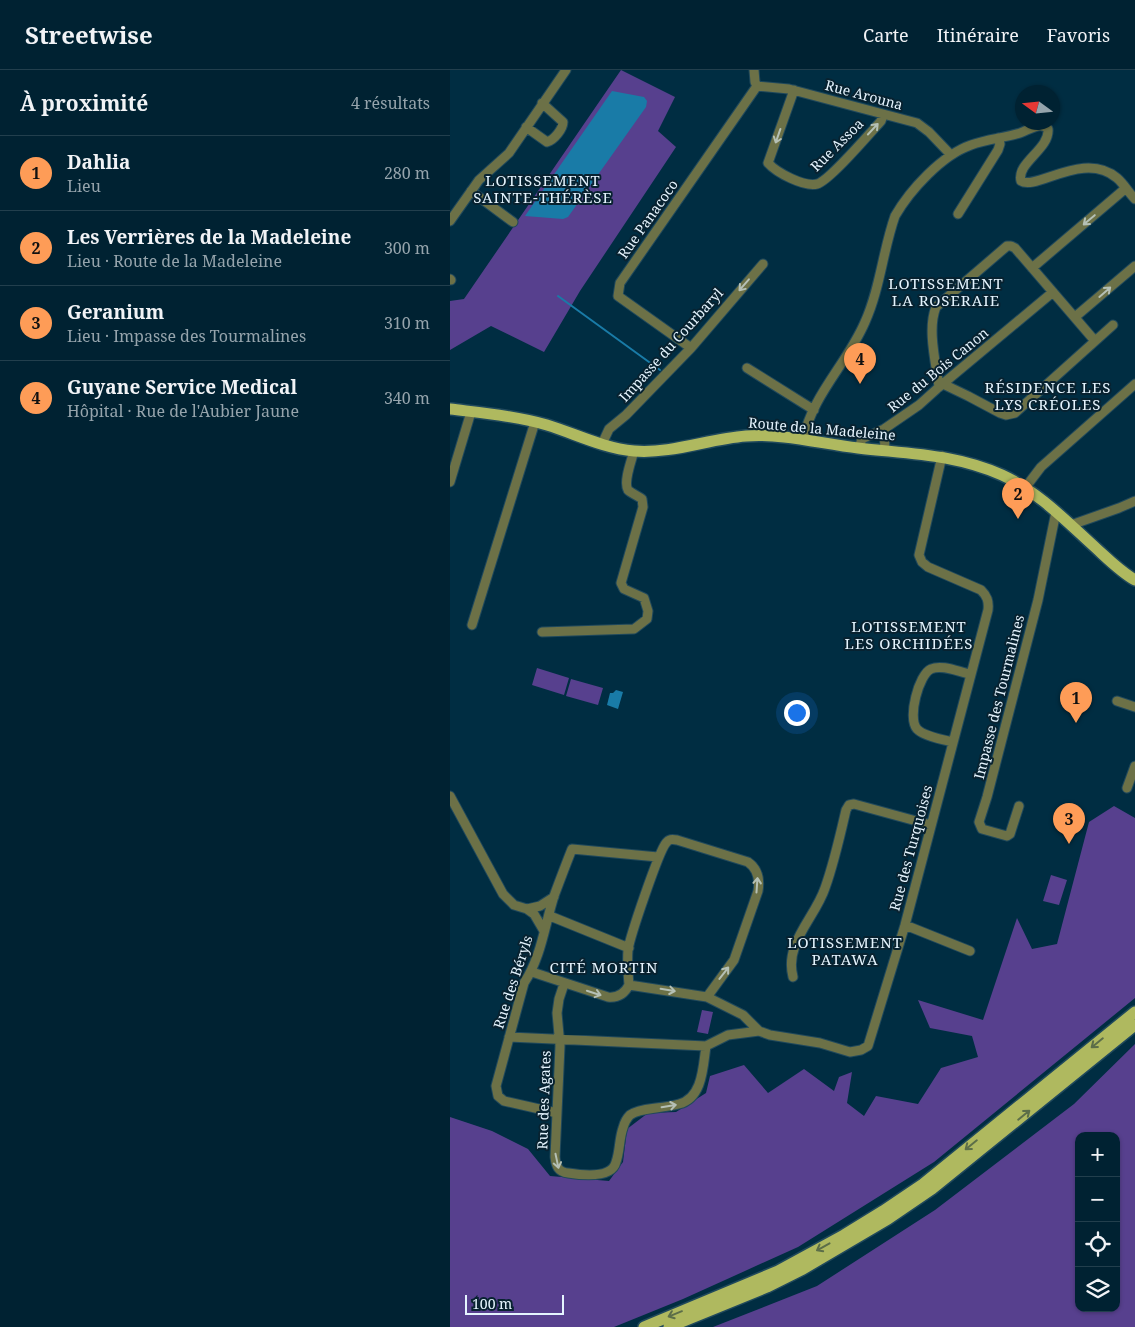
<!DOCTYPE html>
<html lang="fr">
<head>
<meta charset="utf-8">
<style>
  body { margin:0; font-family:"Noto Serif",serif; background:#0e2f3e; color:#f1f3f6 }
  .controls { position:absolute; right:15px; bottom:15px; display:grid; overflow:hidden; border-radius:10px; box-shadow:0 1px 4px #0004 }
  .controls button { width:45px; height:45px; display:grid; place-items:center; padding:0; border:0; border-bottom:1px solid #223f4d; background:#002232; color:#f1f3f6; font:25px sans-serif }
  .compass { position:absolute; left:565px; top:15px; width:45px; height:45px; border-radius:50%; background:#002232; box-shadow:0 1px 4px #0004; rotate:285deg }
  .scale { position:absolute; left:15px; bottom:12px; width:99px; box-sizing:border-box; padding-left:5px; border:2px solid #e5f4fe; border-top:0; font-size:14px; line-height:18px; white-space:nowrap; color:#e5f4fe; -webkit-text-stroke:4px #082230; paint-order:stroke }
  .you { position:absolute; left:346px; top:642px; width:18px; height:18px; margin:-12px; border:4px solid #fff; border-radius:50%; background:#1a73e8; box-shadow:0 0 0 8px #1a73e833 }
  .badge { display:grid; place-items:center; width:32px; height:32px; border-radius:50%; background:#fe9c57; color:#111; font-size:16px; font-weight:700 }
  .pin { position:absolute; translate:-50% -41px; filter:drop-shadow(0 1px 2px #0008) }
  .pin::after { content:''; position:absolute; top:26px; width:18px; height:15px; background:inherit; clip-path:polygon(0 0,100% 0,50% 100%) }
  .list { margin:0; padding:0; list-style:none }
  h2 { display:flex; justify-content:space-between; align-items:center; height:65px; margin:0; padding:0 20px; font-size:21px }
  h2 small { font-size:16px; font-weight:400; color:#95a4ac }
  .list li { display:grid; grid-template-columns:32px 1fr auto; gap:15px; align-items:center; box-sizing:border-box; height:75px; padding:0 20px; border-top:1px solid #223f4d }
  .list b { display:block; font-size:19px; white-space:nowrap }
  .list p { margin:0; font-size:16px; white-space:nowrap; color:#95a4ac }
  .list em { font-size:16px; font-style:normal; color:#95a4ac }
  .icon { flex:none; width:28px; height:28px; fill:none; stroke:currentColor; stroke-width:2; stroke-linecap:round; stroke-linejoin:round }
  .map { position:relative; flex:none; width:685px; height:1257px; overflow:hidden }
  header { display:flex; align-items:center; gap:30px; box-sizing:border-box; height:70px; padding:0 25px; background:#002232; border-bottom:1px solid #223f4d }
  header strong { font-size:24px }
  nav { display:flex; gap:28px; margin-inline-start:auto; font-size:18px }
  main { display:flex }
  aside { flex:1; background:#002232 }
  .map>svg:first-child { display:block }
</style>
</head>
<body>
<header>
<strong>Streetwise</strong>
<nav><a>Carte</a><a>Itinéraire</a><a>Favoris</a></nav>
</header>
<main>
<aside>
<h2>À proximité<small>4 résultats</small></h2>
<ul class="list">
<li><span class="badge">1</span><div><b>Dahlia</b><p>Lieu</p></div><em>280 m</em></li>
<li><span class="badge">2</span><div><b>Les Verrières de la Madeleine</b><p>Lieu · Route de la Madeleine</p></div><em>300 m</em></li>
<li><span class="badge">3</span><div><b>Geranium</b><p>Lieu · Impasse des Tourmalines</p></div><em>310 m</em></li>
<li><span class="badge">4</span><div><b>Guyane Service Medical</b><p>Hôpital · Rue de l'Aubier Jaune</p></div><em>340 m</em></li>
</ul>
</aside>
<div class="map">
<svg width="685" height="1257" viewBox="0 0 685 1257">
  <rect width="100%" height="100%" fill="#002d42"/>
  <path fill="#57408e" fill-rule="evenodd" d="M 171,0 L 225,27 L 208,61 L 226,77 L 130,221 L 94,282 L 41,256 L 0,280 L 0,231 L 14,229 Z
    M 87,598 L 119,608 L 114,625 L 82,615 Z
    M 121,609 L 153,618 L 148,635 L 116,626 Z
    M 664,736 L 685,748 L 685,928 L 484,1092 L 348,1177 L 233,1229 L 164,1257 L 0,1257 L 0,1047 L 42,1061 L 78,1079 L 100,1106 L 159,1111 L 173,1092 L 177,1059 L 198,1043 L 226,1042 L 256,1023 L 260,1006 L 294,995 L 318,1023 L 354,999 L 384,1021 L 389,1007 L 402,1002 L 397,1033 L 414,1046 L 426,1026 L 468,1034 L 491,998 L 528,987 L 522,966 L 480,958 L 468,930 L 533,950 L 567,848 L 582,879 L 607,874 L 639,752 Z
    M 601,805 L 617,810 L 609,835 L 593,831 Z
    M 252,940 L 263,942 L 258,964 L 247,962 Z
    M 685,974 L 685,1257 L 263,1257 L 367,1216 L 485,1140 L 624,1034 ZM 629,1066 L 666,1066 L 666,1238 L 629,1238 Z"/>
  <path fill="#197ba7" d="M 162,21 L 194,27 L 197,31 L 196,37 L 118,147 L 113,149 L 75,146 Z
    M 166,620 L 173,622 L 168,639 L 157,635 L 160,623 L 163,623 Z"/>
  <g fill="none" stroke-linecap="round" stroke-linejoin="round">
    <path stroke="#197ba7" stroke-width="2" d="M 108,226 L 210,300"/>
    <defs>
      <path id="minor" d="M 304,0 L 305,12 L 307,16
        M 307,16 L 339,19 L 467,53 L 479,62 L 501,85
        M 344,20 L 318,93 C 327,103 354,117 367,114 C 379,111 420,63 431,51 L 433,45
        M 76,57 L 97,72 C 104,70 113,59 113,52 L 92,33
        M 21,121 L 63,152
        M 508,144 L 548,80 L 550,74 L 548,68
        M 0,151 L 29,110 L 59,83 L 116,0
        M 582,198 L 676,118
        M 0,209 L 1,210
        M 625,247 L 685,196
        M 241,278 L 168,226 L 170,213 L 307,16
        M 297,298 L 364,340
        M 493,314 L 518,326 L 550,343 L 556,345 L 565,343 L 663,255
        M 489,317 C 486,293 477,259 486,237 L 557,176 L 561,176 L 565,178 L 645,271
        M 434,359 L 435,380
        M 353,370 C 362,325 397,294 415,252 C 430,219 433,180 445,146 C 460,120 492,85 521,75 C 536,69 554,68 570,63 C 579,60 590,51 598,59 C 600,79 566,93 571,111 C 586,121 634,80 667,108 C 674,114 679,123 685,129
        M 152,374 L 159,359 L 176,345 L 241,278 L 313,194
        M 409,378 L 412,369 L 434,359 L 469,335 L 489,317 L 603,222
        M 0,412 L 21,342
        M 575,418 L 591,397 L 685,314
        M 621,455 L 669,438 L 685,431
        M 22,555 L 85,352
        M 92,562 L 184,559 L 197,549 L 198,541 L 194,528 L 174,519 L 171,513 L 193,437 L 192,429 C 188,426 181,423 178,420 C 173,412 182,389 184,381
        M 667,631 L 685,637
        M 503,672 C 494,670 473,666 467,659 C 457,648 469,604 481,599 C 492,594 509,602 520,604
        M 677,718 L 685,696
        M 0,726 L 53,824 L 64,835 L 77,839 L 84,844 L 94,861
        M 569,736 L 560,764 L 557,766 L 532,759 L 529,752 L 537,727 L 588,530 L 606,442
        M 77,839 L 90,836 L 104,827
        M 100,846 L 179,878
        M 455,855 L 520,881
        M 82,902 L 158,927 C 168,928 175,923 179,915
        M 343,907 C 334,873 365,848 375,818 C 384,793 390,766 396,740 L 399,735 L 404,734 L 481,755
        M 114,914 L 109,929 L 107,943 L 110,976 L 105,1087 C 106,1096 108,1102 118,1103 C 131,1105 162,1109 166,1092 C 170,1081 169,1069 173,1058 C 174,1054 177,1048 180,1045 C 187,1040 198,1039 206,1038 C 214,1037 222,1036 229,1034 C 253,1028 253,996 256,976
        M 179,915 C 178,903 177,892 178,880 C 180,866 209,781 216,773 C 219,769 222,769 227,770 L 298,792 C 308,799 310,809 308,821 L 284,890 L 257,927
        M 179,915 L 257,927 L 293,945 L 309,961
        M 59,967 L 256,976 L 278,965 L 309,961 L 320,965 L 370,973 L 400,982 L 411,980 L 418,976 L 455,855 L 538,540 C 539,531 537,526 531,520 L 478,497 L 472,492 L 469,485 L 492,386
        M 107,1043 L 54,1031 L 48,1026 L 46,1016 L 74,913 C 91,888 95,854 104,826 C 110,810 116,794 122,779 L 208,787"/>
      <path id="major" d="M 0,339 C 32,343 66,346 97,355 C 126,364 153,378 184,381 C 222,384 258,369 296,366 C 333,363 372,374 408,378 C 460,384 504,384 552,405 C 589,422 618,453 647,479 C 659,490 671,502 685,510
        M 194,1257 L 328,1201 L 394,1165 L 433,1141 L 473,1114 L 685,942
        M 219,1257 L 317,1217 L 353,1199 L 438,1149 L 482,1119 L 685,955"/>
    </defs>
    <use href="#minor" stroke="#20495c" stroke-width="11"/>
    <use href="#major" stroke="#20495c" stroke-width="14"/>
    <use href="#minor" stroke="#6c7147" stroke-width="9"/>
    <use href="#major" stroke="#afb95f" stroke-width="11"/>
  </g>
  <defs><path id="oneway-shaft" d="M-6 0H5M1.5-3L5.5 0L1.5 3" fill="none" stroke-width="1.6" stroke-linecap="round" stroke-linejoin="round" transform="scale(1.25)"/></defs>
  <g stroke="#b5c0b5">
    <use href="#oneway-shaft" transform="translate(423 59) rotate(-47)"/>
    <use href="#oneway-shaft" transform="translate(328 66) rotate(109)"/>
    <use href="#oneway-shaft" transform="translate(639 150) rotate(140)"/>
    <use href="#oneway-shaft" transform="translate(294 215) rotate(131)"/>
    <use href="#oneway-shaft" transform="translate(655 222) rotate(-41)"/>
    <use href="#oneway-shaft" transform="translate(307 815) rotate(-86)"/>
    <use href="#oneway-shaft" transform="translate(274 903) rotate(-52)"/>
    <use href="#oneway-shaft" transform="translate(218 920) rotate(9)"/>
    <use href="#oneway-shaft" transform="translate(144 923) rotate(18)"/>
    <use href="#oneway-shaft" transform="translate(219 1036) rotate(-9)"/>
    <use href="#oneway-shaft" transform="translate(107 1091) rotate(78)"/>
  </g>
  <g stroke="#5c6e48">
    <use href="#oneway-shaft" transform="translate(647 973) rotate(141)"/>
    <use href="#oneway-shaft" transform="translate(574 1045) rotate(-39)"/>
    <use href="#oneway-shaft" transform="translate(521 1075) rotate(141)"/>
    <use href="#oneway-shaft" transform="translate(373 1177) rotate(151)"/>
    <use href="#oneway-shaft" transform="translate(225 1244) rotate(158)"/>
  </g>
  <g text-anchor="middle" stroke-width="4" stroke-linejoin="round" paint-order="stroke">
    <g font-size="14" fill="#e5f4fe" stroke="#082230">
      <text transform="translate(414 25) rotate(15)" y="5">Rue Arouna</text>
      <text transform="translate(387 75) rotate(-45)" y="5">Rue Assoa</text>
      <text transform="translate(198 149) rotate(-55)" y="5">Rue Panacoco</text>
      <text transform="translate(221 275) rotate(-48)" y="5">Impasse du Courbaryl</text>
      <text transform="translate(488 300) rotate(-39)" y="5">Rue du Bois Canon</text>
      <text transform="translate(372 359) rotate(5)" y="5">Route de la Madeleine</text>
      <text transform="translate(549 627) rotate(-76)" y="5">Impasse des Tourmalines</text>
      <text transform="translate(461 778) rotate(-75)" y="5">Rue des Turquoises</text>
      <text transform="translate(63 912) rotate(-72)" y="5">Rue des Béryls</text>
      <text transform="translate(94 1030) rotate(-88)" y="5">Rue des Agates</text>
    </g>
    <g font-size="15" letter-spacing="1" fill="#e5f4fe" stroke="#082230">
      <text x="93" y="116">LOTISSEMENT<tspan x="93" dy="17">SAINTE-THÉRÈSE</tspan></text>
      <text x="496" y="219">LOTISSEMENT<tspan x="496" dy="17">LA ROSERAIE</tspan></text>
      <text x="598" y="323">RÉSIDENCE LES<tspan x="598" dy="17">LYS CRÉOLES</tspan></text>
      <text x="459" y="562">LOTISSEMENT<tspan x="459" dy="17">LES ORCHIDÉES</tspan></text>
      <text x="395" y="878">LOTISSEMENT<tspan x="395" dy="17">PATAWA</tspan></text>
      <text x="154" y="903">CITÉ MORTIN</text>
    </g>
  </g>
</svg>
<div class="controls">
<button>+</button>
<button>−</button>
<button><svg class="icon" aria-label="locate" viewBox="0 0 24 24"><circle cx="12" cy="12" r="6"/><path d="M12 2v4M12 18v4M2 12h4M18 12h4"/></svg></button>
<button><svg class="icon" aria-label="layers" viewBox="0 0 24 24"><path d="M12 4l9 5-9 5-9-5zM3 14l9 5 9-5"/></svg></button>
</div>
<svg class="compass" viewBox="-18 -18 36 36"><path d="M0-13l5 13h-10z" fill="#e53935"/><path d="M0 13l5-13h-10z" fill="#95a4ac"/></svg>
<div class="scale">100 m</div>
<div class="you"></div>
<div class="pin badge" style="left:626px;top:653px">1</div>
<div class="pin badge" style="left:568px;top:449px">2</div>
<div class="pin badge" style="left:619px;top:774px">3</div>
<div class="pin badge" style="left:410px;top:314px">4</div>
</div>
</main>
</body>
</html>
